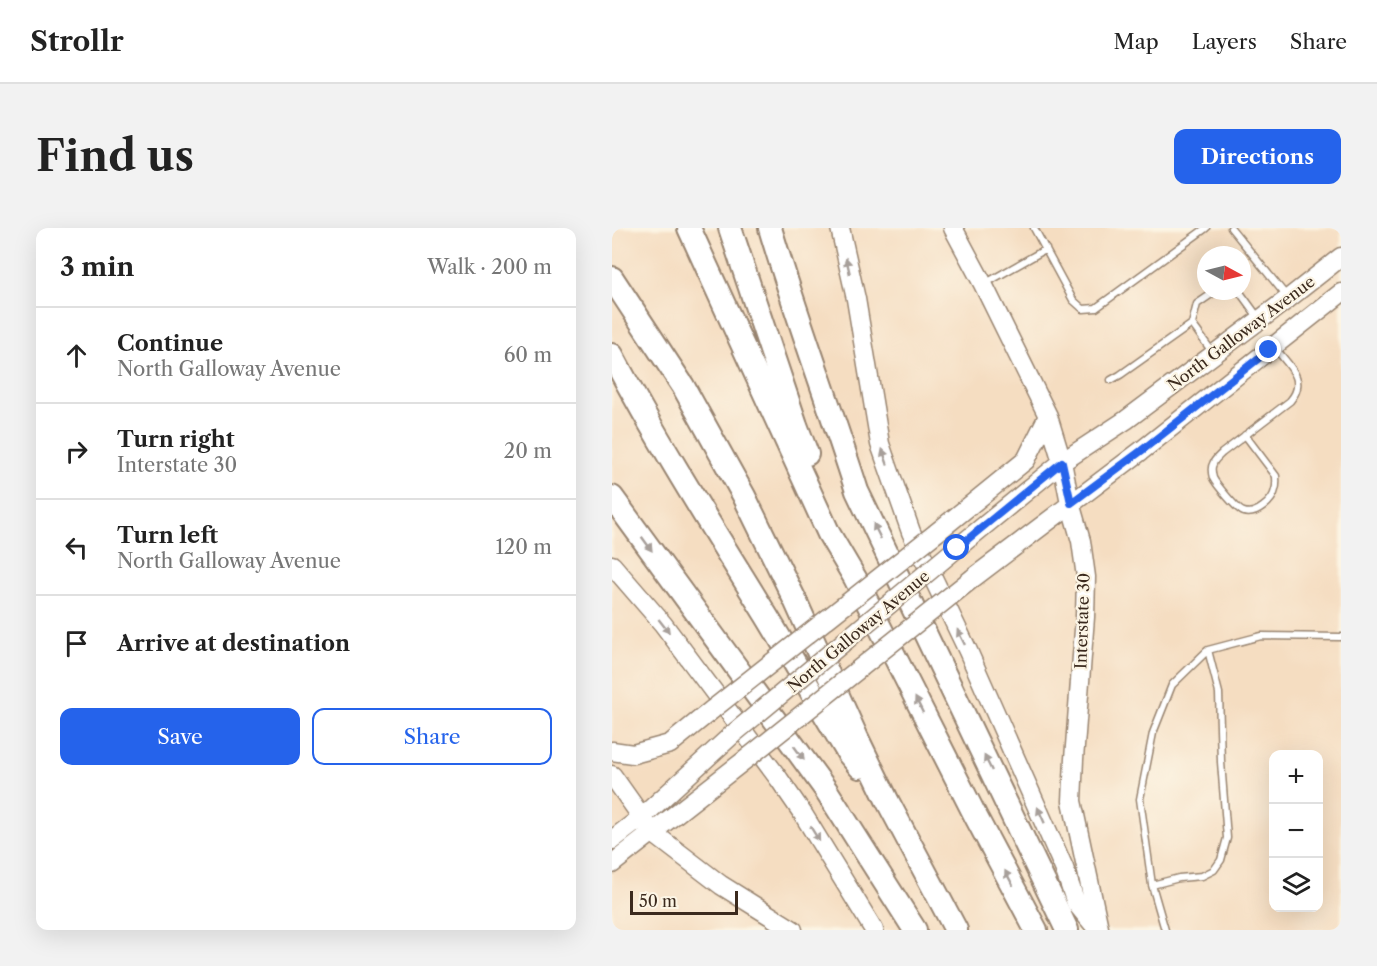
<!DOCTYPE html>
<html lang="en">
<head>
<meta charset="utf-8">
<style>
  body { margin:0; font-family:"Libre Caslon Text",serif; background:#f2f2f2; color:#222 }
  .controls { position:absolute; right:18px; bottom:18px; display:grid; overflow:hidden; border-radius:12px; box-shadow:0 6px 24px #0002 }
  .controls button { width:54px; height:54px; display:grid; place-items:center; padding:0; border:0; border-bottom:2px solid #e0e0e0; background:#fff; color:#222; font:30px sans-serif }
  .compass { position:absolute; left:585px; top:18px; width:54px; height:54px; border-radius:50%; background:#fff; box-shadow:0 6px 24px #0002; rotate:97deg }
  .scale { position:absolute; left:18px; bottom:15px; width:108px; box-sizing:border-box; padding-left:6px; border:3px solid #3b2a1e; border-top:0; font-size:16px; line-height:21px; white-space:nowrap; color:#3b2a1e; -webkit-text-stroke:4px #fcf5e5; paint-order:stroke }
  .stop { position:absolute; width:18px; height:18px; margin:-14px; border:4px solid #2563eb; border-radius:50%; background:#fff }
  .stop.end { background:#2563eb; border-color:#fff; box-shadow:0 2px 6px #0008 }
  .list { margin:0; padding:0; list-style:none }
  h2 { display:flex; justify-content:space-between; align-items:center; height:78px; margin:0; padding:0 24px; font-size:26px }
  h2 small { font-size:20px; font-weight:400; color:#767676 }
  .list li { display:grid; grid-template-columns:39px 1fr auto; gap:18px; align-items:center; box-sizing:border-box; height:96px; padding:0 24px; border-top:2px solid #e0e0e0 }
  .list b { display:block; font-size:22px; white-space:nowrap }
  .list p { margin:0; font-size:20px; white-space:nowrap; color:#767676 }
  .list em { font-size:20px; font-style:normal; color:#767676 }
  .actions { display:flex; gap:12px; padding:18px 24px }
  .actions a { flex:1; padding:14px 0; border:2px solid #2563eb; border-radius:12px; text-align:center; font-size:21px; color:#2563eb }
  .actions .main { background:#2563eb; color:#fff }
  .icon { flex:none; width:33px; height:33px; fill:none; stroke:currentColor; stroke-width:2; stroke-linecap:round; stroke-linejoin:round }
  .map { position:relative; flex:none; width:729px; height:702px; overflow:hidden; border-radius:12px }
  header { display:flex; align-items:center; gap:36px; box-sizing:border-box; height:84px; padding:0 30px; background:#fff; border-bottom:2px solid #e0e0e0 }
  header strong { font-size:28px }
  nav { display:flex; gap:33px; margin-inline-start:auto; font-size:21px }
  .intro { display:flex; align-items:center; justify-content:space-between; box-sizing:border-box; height:144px; padding:0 36px }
  h1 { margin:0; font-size:42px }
  .button { padding:15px 27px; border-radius:12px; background:#2563eb; color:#fff; font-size:21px; font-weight:700 }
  main { display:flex; gap:36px; padding:0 36px }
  aside { flex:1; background:#fff; border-radius:12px; box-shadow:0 6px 24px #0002 }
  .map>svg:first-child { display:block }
</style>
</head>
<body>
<header>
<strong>Strollr</strong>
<nav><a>Map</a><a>Layers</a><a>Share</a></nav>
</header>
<div class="intro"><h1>Find us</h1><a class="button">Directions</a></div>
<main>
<aside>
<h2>3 min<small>Walk · 200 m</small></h2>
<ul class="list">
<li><svg class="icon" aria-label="ahead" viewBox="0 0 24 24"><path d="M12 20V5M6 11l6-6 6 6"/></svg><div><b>Continue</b><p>North Galloway Avenue</p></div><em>60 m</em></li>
<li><svg class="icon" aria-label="right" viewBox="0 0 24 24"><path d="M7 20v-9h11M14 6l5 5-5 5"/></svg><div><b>Turn right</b><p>Interstate 30</p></div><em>20 m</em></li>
<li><svg class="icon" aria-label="left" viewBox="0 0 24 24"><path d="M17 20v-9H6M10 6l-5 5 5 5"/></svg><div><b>Turn left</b><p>North Galloway Avenue</p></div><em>120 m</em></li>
<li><svg class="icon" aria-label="arrive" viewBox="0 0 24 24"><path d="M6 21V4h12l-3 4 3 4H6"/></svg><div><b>Arrive at destination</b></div></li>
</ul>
<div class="actions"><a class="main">Save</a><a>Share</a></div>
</aside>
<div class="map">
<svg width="729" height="702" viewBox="0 0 729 702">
  <rect width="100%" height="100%" fill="#fcf5e5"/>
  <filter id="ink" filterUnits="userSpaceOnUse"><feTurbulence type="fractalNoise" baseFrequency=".0167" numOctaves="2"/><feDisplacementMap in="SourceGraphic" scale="12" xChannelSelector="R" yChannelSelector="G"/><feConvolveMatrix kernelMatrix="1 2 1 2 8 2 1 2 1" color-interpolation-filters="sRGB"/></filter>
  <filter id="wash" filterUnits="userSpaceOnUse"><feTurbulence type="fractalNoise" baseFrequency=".008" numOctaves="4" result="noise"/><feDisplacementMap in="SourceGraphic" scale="24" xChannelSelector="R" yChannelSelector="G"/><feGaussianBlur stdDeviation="1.35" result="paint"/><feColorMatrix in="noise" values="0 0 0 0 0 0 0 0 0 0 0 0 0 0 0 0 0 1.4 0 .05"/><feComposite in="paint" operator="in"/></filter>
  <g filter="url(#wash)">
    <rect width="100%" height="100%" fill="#f5ddc1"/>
  </g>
  <g filter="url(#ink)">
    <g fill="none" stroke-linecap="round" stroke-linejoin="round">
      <defs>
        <path id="service" d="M 422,0 L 461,72 L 471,81 L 484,80 L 594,0
          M 619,0 L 676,70
          M 374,55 L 434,21
          M 627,63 L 646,89
          M 580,96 L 601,125
          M 499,152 L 508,147 L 580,96 L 585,76 L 604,63
          M 633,207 L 664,248 C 664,252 665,257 663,262 C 661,273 644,288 632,284 C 626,283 604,256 601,250 C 600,246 599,239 601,236 C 602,232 607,228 610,225 L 678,173 C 696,152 677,138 664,121
          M 540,657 L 567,650 L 590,648 L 602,642 L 609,632 L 615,610 L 609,534 L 607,465 L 596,422
          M 553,702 L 540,657 L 528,571 L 541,505 L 560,457 L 596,422 L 649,408 L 729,409"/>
        <path id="secondary" d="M 228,0 L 244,71 L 268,216 L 299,304 L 356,423 L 452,640 L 464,675 L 486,702
          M 341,0 L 371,56 L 436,188 L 450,234 L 458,275 L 469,313 L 474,349 L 473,389 L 462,531 L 460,573 L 487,700
          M 324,305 L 414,232 L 436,188
          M 345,320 L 450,234 L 514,192 L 677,70 L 729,29
          M 0,337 L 51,396 L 167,551 L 191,586 L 262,702
          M 361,350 L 529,223 L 729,65
          M 0,523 L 21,526 L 58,516 L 101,481
          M 0,547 L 41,605 L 109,657 L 181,702
          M 0,612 L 30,589 L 121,506
          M 0,636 L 138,528"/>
        <path id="motorway" d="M 77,0 L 217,306 L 243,350 L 364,589 L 424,702
          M 118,0 L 184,197 L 195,226
          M 158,0 C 184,88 217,175 245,263 L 455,702
          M 0,50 L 71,158 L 132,268 L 183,372 L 245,510 L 276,574 L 344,702
          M 0,127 C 47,216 101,301 154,387 C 182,433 208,479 236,525 L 248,539
          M 0,269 L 214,562 L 303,702"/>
      </defs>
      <use href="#service" stroke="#988470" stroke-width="9"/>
      <use href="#secondary" stroke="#988470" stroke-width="21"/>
      <use href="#motorway" stroke="#988470" stroke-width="26"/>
      <use href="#service" stroke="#fff" stroke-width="6"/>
      <use href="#secondary" stroke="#fff" stroke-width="18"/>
      <use href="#motorway" stroke="#fff" stroke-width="22"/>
      <defs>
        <path id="secondary-bridge" d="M 101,481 L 324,305
          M 121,506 L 345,320
          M 138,528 L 361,350"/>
      </defs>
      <use href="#secondary-bridge" stroke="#988470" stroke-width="21" stroke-linecap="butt"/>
      <use href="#secondary-bridge" stroke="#fff" stroke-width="18"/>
    </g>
    <defs><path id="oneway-solid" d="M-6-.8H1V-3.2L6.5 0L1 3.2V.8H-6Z" transform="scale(1.5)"/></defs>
    <g fill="#a79f9a">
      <use href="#oneway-solid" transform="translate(236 38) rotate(-103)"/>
      <use href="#oneway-solid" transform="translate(273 229) rotate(-109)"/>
      <use href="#oneway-solid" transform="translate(265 303) rotate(-116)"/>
      <use href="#oneway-solid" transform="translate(35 316) rotate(54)"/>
      <use href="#oneway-solid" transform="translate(52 398) rotate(52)"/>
      <use href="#oneway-solid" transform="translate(349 409) rotate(-116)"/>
      <use href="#oneway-solid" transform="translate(307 477) rotate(-117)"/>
      <use href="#oneway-solid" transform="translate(187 525) rotate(54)"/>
      <use href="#oneway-solid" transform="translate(376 535) rotate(-116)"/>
      <use href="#oneway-solid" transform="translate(429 587) rotate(-114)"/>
      <use href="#oneway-solid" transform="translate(203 606) rotate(58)"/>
      <use href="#oneway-solid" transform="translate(397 650) rotate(-118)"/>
    </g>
  </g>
  <g fill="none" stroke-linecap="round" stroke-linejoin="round" filter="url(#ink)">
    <path stroke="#2563eb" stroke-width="8" d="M 345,320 L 450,234 L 459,275 L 529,223 L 657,122"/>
  </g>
  <g text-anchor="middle" stroke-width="4.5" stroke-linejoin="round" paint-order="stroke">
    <g font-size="16" fill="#3b2a1e" stroke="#fcf5e5">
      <text transform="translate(629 105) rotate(-37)" y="6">North Galloway Avenue</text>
      <text transform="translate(470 393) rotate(-88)" y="6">Interstate 30</text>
      <text transform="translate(246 403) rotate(-40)" y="6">North Galloway Avenue</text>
    </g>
  </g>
</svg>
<div class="controls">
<button>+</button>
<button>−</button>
<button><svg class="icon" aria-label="layers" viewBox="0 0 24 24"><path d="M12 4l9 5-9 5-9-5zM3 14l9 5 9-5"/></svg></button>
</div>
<svg class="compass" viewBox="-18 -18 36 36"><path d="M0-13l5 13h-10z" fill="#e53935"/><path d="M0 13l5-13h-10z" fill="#767676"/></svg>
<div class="scale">50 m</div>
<div class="stop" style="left:345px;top:320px"></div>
<div class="stop end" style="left:657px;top:122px"></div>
</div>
</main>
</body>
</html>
